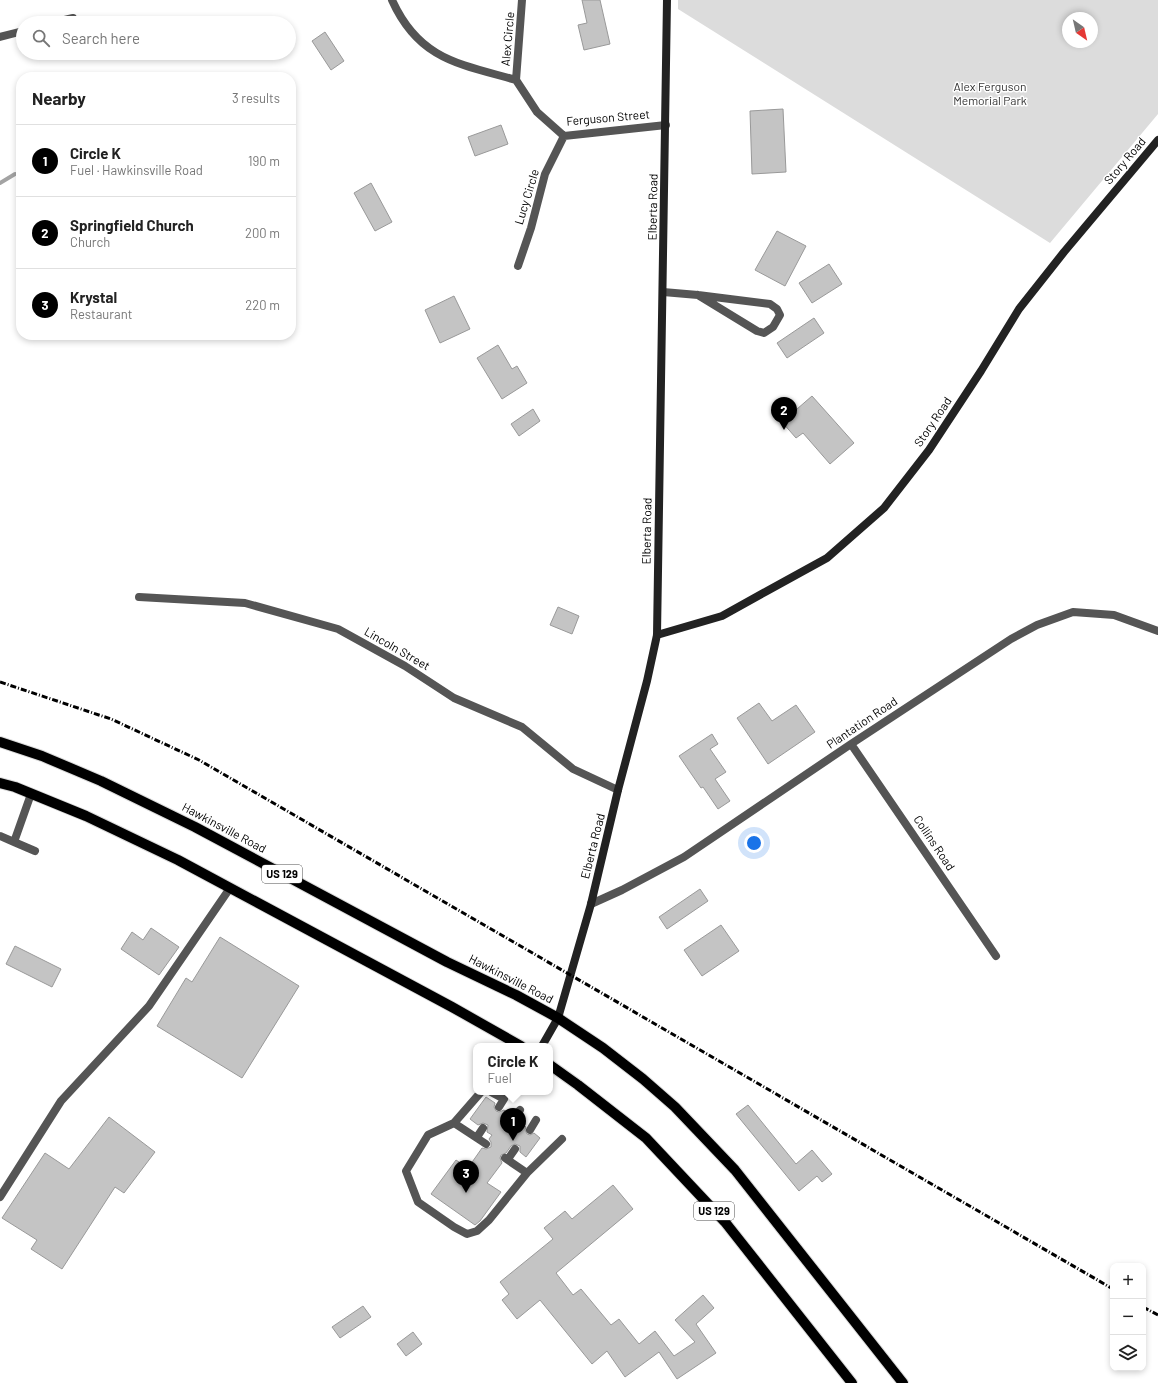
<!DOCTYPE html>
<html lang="en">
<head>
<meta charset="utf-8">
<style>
  body { margin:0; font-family:Barlow,sans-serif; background:#f6f6f6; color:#222 }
  .controls { position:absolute; right:12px; bottom:12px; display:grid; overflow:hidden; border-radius:8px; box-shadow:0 2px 6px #0003 }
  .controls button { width:36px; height:36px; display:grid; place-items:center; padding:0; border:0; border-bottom:1px solid #e0e0e0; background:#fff; color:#222; font:20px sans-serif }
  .compass { position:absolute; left:1062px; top:12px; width:36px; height:36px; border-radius:50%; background:#fff; box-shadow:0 2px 6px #0003; rotate:146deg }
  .you { position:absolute; left:754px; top:843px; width:14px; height:14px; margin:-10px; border:3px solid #fff; border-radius:50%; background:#1a73e8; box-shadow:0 0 0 6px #1a73e833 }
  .badge { display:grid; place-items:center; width:26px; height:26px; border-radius:50%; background:#000; color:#fff; font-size:13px; font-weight:700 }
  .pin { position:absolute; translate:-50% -33px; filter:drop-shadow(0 1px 2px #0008) }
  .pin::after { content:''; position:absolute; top:21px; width:14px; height:12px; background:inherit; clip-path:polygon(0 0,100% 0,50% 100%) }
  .popup { position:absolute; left:473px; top:1043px; width:80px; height:52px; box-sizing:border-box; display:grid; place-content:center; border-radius:8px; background:#fff; filter:drop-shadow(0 1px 3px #0005); font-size:13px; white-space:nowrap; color:#767676 }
  .popup b { font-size:15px; color:#222 }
  .popup::after { content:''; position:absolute; left:50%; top:100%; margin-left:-8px; border:8px solid transparent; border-top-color:#fff }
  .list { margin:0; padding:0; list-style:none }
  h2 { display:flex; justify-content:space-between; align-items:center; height:52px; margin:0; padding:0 16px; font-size:17px }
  h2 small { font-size:13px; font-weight:400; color:#767676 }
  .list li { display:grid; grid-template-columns:26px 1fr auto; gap:12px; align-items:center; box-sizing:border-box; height:72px; padding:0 16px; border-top:1px solid #e0e0e0 }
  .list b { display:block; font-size:15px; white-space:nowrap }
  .list p { margin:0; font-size:13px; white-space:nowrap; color:#767676 }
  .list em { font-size:13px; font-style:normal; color:#767676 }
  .icon { flex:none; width:22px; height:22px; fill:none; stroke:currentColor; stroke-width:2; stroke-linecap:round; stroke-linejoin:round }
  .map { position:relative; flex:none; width:1158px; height:1383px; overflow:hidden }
  .search { position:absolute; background:#fff; box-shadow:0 2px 6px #0003; left:16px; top:16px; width:280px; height:44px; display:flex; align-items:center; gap:10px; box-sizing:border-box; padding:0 14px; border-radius:22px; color:#767676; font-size:15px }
  .panel { position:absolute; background:#fff; box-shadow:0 2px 6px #0003; left:16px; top:72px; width:280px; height:268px; border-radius:16px }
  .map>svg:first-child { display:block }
</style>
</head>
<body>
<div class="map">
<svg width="1158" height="1383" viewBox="0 0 1158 1383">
  <rect width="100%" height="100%" fill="#fff"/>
  <path fill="#dcdcdc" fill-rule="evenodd" d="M 678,0 L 1158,0 L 1158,114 L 1050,243 L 678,9 ZM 1068,18 L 1092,18 L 1092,42 L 1068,42 Z"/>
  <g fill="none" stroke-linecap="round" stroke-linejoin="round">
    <path stroke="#a3a3a3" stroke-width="4" d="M 0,183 L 15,174"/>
  </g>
  <path fill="#c4c4c4" stroke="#999" d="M 582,0 L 600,0 L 610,44 L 584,50 L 578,25 L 587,23 Z
    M 325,32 L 344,61 L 331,70 L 312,41 Z
    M 783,109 L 786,172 L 752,174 L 750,111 Z
    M 501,125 L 508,144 L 475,156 L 468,137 Z
    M 371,183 L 392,222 L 375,231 L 354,193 Z
    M 777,231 L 806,246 L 785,286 L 755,270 Z
    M 829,264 L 842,284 L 812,303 L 799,283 Z
    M 454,296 L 470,329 L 440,343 L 425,310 Z
    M 814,318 L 824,333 L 787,358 L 777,343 Z
    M 498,345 L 512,369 L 517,366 L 527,383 L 502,399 L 477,358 Z
    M 812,396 L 854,443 L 830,464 L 803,433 L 796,438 L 782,422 Z
    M 533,409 L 540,421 L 519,436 L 511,424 Z
    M 558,607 L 579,616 L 572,634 L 550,625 Z
    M 759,703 L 772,721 L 796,705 L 815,732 L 768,764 L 737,718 Z
    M 712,734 L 718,744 L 710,749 L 726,772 L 715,779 L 730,801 L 718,809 L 703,787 L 701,788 L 679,756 Z
    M 700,889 L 708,901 L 667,929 L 659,917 Z
    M 721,925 L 739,951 L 702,976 L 684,950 Z
    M 151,928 L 179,947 L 159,975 L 121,949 L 132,932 L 143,940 Z
    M 220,937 L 299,986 L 242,1078 L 157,1026 L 186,978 L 192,982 Z
    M 15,946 L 61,969 L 52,987 L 6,964 Z
    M 486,1097 L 495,1103 L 494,1107 L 496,1111 L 499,1112 L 504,1110 L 510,1115 L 509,1118 L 510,1122 L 514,1123 L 518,1121 L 526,1127 L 525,1130 L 527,1134 L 530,1135 L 534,1133 L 540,1138 L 526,1157 L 520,1152 L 520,1146 L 515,1144 L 511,1146 L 506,1153 L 501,1155 L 500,1158 L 502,1163 L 487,1183 L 501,1192 L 480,1221 L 475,1225 L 431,1194 L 456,1160 L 468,1168 L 482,1148 L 486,1149 L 491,1147 L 491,1142 L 489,1139 L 492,1135 L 487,1132 L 488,1125 L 483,1123 L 478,1125 L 470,1119 Z
    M 748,1105 L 796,1164 L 812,1150 L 832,1174 L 822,1182 L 817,1176 L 799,1191 L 736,1114 Z
    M 109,1117 L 155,1152 L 124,1193 L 115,1187 L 62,1269 L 31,1249 L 37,1240 L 2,1218 L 45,1153 L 69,1169 Z
    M 613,1185 L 633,1209 L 556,1273 L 573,1295 L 581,1289 L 611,1325 L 619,1319 L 639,1344 L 655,1331 L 674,1356 L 695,1342 L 675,1320 L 703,1295 L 714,1308 L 696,1324 L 716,1353 L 677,1379 L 659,1352 L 625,1377 L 607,1351 L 592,1364 L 540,1300 L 517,1319 L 502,1300 L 509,1294 L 500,1282 L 553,1239 L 544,1228 L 565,1211 L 572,1219 Z
    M 363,1306 L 371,1317 L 340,1338 L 332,1327 Z
    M 413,1332 L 422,1344 L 406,1356 L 397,1344 Z"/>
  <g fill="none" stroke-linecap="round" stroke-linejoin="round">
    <defs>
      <path id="primary" d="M 0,742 L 42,756 L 101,781 L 195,827 L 447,962 L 516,995 L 558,1018 L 603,1048 L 643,1079 L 675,1107 L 735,1170 L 903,1383
        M 0,783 L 15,787 L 86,816 L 178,860 L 452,1007 L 521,1046
        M 550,1065 L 578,1085 L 646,1138 L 725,1222 L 852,1383"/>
    </defs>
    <use href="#primary" stroke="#dbdbdb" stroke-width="12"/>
    <path stroke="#555" stroke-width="8" d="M 663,292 L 698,295 L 770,304 L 777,309 L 780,315 L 773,327 L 764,333 L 757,331 L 698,295
      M 0,836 L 14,842 L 31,794
      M 14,842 L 35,851
      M 481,1092 L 454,1123 L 428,1135 L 406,1171 L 418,1202 L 454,1227 L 467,1234 L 477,1231 L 489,1220 L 527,1173 L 562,1139
      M 491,1092 L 504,1099 L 499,1107
      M 514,1118 L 520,1110
      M 454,1123 L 486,1144
      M 530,1130 L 536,1120
      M 477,1137 L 483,1128
      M 505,1158 L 527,1173
      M 508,1159 L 515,1149"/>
    <path stroke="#555" stroke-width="8" d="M 392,0 C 419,60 460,64 516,80 L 537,112 L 564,136 L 666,125
      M 52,23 L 73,18
      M 0,37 L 23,31
      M 516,80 L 522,0
      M 518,266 L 531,228 L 545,174 L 564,136
      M 139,597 L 245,603 L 338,629 L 405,666 L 454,698 L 522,727 L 573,769 L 618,790
      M 851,744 L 996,956
      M 591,904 L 622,890 L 684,857 L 851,744 L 1011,639 L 1037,625 L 1073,612 L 1114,615 L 1158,631
      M 0,1197 L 61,1101 L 149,1006 L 230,888"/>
    <path stroke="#222" stroke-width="8" d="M 657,635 L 722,616 L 767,591 L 827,558 L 884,508 L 929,450 L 981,371 L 1019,309 L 1064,252 L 1158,140
      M 542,1046 L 558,1018 L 591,904 L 618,790 L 647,681 L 657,635 L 667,0"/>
    <use href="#primary" stroke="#000" stroke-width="10"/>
    <path stroke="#000" stroke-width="3" stroke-dasharray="6 2 1 2" stroke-linecap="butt" d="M 0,682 L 111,719 L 199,760 L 1113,1289
      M 1143,1307 L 1158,1315"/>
  </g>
  <g text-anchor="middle" stroke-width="3" stroke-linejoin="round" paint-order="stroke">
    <g fill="#fff" stroke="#4c4c4c" stroke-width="1">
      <rect x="262" y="865" width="40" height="18" rx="3"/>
      <rect x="694" y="1202" width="40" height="18" rx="3"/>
    </g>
    <g font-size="11" font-weight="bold" fill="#000">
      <text x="282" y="878">US 129</text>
      <text x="714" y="1215">US 129</text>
    </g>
    <g font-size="12" fill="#000" stroke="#fff">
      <text transform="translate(508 39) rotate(-85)" y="4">Alex Circle</text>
      <text transform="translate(608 118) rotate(-5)" y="4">Ferguson Street</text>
      <text transform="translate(1125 161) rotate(-50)" y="4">Story Road</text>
      <text transform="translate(527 197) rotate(-73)" y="4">Lucy Circle</text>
      <text transform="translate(653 207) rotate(-89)" y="4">Elberta Road</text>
      <text transform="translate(933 422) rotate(-56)" y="4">Story Road</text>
      <text transform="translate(647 531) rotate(-89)" y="4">Elberta Road</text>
      <text transform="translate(397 649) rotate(30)" y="4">Lincoln Street</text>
      <text transform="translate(862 723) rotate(-34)" y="4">Plantation Road</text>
      <text transform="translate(224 828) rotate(28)" y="4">Hawkinsville Road</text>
      <text transform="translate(934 843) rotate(56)" y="4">Collins Road</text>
      <text transform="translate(593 846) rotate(-76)" y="4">Elberta Road</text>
      <text transform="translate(511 979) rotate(27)" y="4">Hawkinsville Road</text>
    </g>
    <g font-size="12" fill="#333" stroke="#fff">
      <text x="990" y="91">Alex Ferguson<tspan x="990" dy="14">Memorial Park</tspan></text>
    </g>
  </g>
</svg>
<div class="controls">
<button>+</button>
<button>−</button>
<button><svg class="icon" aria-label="layers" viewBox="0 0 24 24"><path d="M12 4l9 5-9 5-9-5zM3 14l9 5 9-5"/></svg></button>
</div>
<svg class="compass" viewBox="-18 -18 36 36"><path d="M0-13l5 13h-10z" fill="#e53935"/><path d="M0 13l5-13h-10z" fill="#767676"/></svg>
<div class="you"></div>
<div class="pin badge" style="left:513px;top:1141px">1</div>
<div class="popup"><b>Circle K</b>Fuel</div>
<div class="pin badge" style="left:784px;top:430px">2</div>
<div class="pin badge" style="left:466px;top:1193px">3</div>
<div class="search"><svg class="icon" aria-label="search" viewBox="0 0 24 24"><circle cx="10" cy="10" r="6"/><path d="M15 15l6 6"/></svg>Search here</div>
<section class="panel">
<h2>Nearby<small>3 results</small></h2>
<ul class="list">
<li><span class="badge">1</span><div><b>Circle K</b><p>Fuel · Hawkinsville Road</p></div><em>190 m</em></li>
<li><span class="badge">2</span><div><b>Springfield Church</b><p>Church</p></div><em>200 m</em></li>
<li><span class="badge">3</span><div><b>Krystal</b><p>Restaurant</p></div><em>220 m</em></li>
</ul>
</section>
</div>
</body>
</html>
